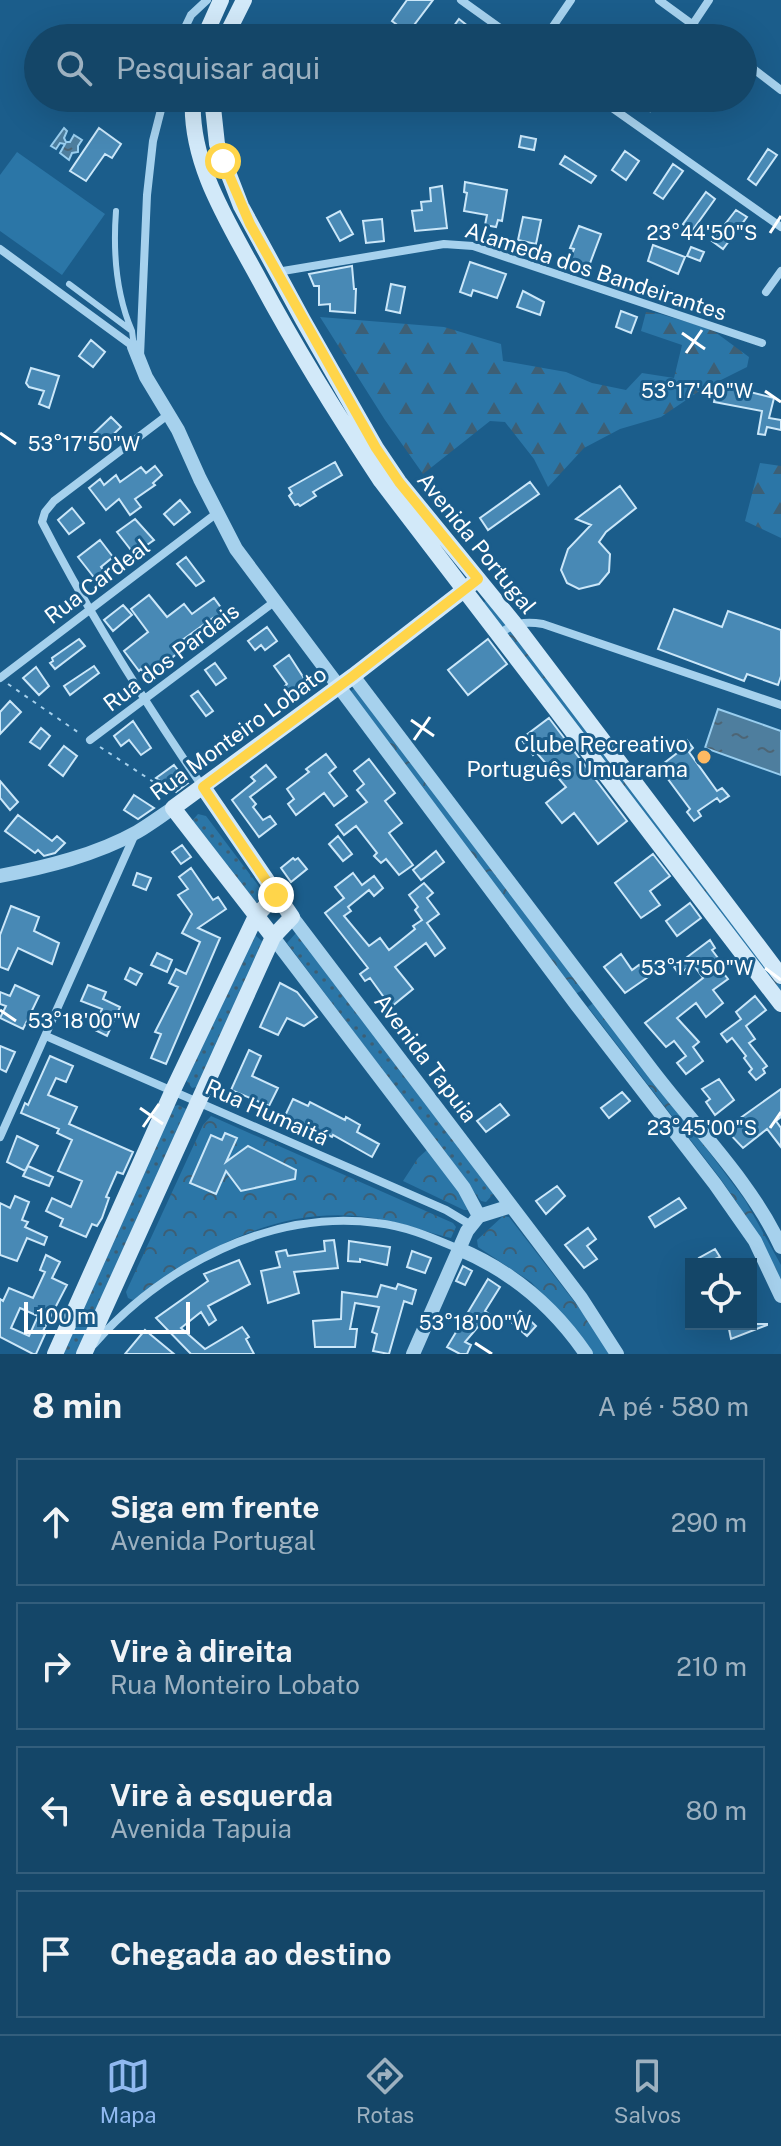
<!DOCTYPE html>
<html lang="pt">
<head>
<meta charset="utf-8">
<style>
  body { margin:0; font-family:"Public Sans",sans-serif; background:#215071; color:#f1f3f6 }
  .controls { position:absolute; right:24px; bottom:24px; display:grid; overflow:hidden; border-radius:0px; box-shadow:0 8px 32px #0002 }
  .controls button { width:72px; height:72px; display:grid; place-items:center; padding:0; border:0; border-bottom:2px solid #335e7c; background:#144668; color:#f1f3f6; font:40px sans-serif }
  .scale { position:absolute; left:24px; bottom:20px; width:166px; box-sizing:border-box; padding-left:8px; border:4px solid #fff; border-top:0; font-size:22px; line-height:28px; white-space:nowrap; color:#fff; -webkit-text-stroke:6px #1b5d8b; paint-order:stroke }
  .stop { position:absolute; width:24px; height:24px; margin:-18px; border:6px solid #ffd54a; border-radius:50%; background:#fff }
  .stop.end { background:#ffd54a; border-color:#fff; box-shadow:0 2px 8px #0008 }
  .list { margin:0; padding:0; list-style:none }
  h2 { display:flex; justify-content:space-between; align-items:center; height:104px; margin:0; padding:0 32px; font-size:34px }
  h2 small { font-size:26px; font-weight:400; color:#9db1c0 }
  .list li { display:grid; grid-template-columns:52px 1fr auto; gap:24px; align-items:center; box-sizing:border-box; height:128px; margin:0 16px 16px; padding:0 16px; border:2px solid #335e7c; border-radius:0px }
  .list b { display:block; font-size:30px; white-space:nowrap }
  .list p { margin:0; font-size:26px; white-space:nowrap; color:#9db1c0 }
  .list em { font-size:26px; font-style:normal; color:#9db1c0 }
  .icon { flex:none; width:44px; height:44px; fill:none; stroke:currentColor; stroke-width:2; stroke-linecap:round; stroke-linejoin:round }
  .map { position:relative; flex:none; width:781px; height:1354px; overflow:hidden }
  .search { position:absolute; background:#144668; box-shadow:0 8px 32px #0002; left:24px; right:24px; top:24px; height:88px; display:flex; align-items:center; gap:20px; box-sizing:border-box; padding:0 28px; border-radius:44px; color:#9db1c0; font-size:30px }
  .sheet { height:680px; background:#144668 }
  nav { display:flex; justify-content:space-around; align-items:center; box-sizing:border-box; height:112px; border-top:2px solid #335e7c; background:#144668; font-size:22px; color:#9db1c0 }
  nav a { display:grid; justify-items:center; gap:4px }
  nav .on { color:#90b9f0 }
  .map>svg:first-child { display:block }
</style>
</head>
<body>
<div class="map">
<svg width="781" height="1354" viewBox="0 0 781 1354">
  <defs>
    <pattern id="grass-dots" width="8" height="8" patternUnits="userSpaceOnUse" patternTransform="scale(2)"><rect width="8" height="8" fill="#2b76a7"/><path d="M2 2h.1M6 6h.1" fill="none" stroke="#3d5f75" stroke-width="1.8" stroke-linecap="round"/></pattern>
    <pattern id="forest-firs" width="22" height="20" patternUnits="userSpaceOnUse" patternTransform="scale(2)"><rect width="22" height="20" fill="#2b76a7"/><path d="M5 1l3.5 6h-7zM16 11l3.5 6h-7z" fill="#3d5f75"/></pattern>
    <pattern id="park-crowns" width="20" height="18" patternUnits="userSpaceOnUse" patternTransform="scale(2)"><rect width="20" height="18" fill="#2b76a7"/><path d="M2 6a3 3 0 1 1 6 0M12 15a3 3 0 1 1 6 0" fill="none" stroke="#3d5f75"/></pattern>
    <pattern id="water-ripples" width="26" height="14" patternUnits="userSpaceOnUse" patternTransform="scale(2)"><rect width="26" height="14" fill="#4e7e9e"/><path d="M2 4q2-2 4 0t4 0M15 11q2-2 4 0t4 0" fill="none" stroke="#4d6575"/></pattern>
  </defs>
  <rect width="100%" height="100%" fill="#1b5d8b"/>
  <path fill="url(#grass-dots)" d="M 198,814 L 206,816 L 264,893 L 258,902 L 253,903 L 192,821 Z
    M 296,933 L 495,1192 L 486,1202 L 481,1201 L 287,943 Z
    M 255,935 L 263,942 L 201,1086 L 192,1088 L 185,1079 Z
    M 178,1105 L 186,1109 L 188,1114 L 78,1354 L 60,1354 L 172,1107 Z"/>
  <path fill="url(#forest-firs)" d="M 646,312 L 660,314 L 711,329 L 749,357 L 747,367 L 701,390 L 661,417 L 620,429 L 584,448 L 548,487 L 534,459 L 505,422 L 490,421 L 423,474 L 385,420 L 320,317 L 444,327 L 501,344 L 503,361 L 566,372 L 592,383 L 626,390 L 642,373 L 674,378 L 682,345 L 641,331 Z
    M 760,463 L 781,466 L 781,538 L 745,521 Z"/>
  <path fill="url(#park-crowns)" d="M 488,599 L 594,740 L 589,744 L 483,603 Z
    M 357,687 L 583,990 L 575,994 L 348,693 Z
    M 601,750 L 781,985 L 781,995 L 597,754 Z
    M 596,1001 L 745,1200 L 781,1265 L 781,1287 L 738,1204 L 720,1178 L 588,1007 Z
    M 211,1116 L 453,1223 L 456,1227 L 451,1238 C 429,1233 407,1224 385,1220 C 287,1200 209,1245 133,1300 L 128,1298 L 126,1292 L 203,1125 Z
    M 428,1149 L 471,1203 L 469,1210 L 464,1210 L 403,1181 L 418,1158 Z
    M 503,1216 L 509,1217 L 583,1313 L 610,1354 L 592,1354 L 552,1304 L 531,1282 L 478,1247 L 477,1240 Z"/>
  <path fill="#2b76a7" d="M 17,152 L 105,214 L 62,275 L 0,231 L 0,175 Z"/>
  <path fill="url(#water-ripples)" stroke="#99ceef" stroke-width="2" d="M 64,128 L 67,131 L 64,138 L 66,142 L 70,142 L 74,135 L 82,140 L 78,146 L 78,152 L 72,153 L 69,160 L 60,153 L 65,144 L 60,143 L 56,149 L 51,146 Z
    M 718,709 L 781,731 L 781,775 L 705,748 Z"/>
  <path fill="#4889b5" stroke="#cbe7f9" stroke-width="2" fill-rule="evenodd" d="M 407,0 L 433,0 L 408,33 L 392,21 Z
    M 459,19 L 469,27 L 460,38 L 445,38 Z
    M 632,98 L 659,98 L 650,111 Z
    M 99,128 L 121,144 L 112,158 L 105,154 L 86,181 L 70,171 Z
    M 521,136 L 536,139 L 534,150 L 519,147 Z
    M 768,149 L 777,155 L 756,185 L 748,179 Z
    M 625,151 L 639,161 L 626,180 L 612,170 Z
    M 565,156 L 596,176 L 591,183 L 560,164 Z
    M 673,164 L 683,171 L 663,199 L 654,193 Z
    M 465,182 L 507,190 L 502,221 L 498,220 L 496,227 L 485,225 L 487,215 L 464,211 L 467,193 L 464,192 Z
    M 442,186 L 447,228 L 415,231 L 412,211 L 422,210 L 421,202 L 431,201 L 430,188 Z
    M 706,192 L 715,199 L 692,231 L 683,224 Z
    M 736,210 L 747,217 L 723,249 L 712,241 Z
    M 340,211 L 353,234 L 340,241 L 327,218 Z
    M 523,217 L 541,220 L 536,244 L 518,240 Z
    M 382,219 L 384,241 L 366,243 L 363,221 Z
    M 653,224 L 666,228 L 663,237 L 650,233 Z
    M 579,226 L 601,234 L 589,266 L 570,259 L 574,249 L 570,248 Z
    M 653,245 L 685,257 L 678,274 L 648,261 Z
    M 691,247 L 704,252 L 700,261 L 687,256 Z
    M 470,262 L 506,274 L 497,298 L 473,290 L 471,296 L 460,292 Z
    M 352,266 L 354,289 L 356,289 L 355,313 L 330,311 L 330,304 L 319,305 L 319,286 L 314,286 L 309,274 Z
    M 391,284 L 405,287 L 400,313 L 386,310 Z
    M 523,291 L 544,302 L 540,315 L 517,307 Z
    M 621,311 L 637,317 L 631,333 L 616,327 Z
    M 91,340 L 105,352 L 93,367 L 79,356 Z
    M 31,368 L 59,376 L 49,408 L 39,404 L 44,391 L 29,387 L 26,383 Z
    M 718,384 L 774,398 L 769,418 L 781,420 L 781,430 L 767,427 L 765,435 L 758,434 L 762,411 L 714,402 Z
    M 111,417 L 121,427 L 98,449 L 88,439 Z
    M 335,462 L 342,475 L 313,492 L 316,496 L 300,506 L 298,504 L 295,505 L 289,496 L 292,493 L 289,488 Z
    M 155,466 L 162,475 L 153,483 L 155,485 L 135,499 L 141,507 L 130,515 L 119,499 L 106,510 L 89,488 L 100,479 L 104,485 L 116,475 L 120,482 L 141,467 L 146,473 Z
    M 530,482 L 539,494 L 488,530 L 480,518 Z
    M 620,486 L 636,508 L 606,532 L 599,542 L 610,554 L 609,572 L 599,584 L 579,589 L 567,583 L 561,570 L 568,549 L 591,525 L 576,519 Z
    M 180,500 L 190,512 L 174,525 L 164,514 Z
    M 72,508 L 84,523 L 69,534 L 58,520 Z
    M 135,519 L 154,540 L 134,554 L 117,532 Z
    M 100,540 L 113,557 L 101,567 L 106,573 L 96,580 L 78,557 Z
    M 186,557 L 204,581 L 196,586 L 177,564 Z
    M 149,595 L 167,617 L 184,604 L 192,614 L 214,598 L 227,616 L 217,624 L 213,618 L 181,641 L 185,647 L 147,678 L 141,669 L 139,671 L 124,651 L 148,632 L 131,609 Z
    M 123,605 L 132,615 L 113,631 L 104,620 Z
    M 674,609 L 722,627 L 728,611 L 781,630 L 781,676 L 778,685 L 747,674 L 744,681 L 658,649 Z
    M 267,627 L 277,641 L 265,650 L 261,645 L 255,650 L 248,641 Z
    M 79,639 L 85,646 L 55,669 L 50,663 L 53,661 L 52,658 Z
    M 488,639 L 507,664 L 468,695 L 448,670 Z
    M 289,655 L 309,686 L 293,697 L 285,686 L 287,684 L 274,666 Z
    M 215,663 L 226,678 L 216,685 L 205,670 Z
    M 94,666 L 99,673 L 70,695 L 64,686 Z
    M 36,667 L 49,686 L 39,695 L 23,678 Z
    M 198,691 L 213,711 L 206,716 L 191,696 Z
    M 10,701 L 21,712 L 0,734 L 0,712 Z
    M 549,718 L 627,821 L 598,844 L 574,813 L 562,823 L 546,803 L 566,787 L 536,752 L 533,755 L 521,739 Z
    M 133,721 L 151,748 L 141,755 L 129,740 L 121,746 L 114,736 Z
    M 41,728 L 50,736 L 40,749 L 30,742 Z
    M 687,740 L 693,748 L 689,752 L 717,791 L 722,788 L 729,796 L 720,802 L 717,798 L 698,811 L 701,816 L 694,821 L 687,812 L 690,809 L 659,767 L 681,750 L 678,746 Z
    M 64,746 L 77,756 L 63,776 L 49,765 Z
    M 326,754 L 336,767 L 329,773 L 347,796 L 334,806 L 324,793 L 296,815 L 288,804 L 294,799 L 287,789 L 309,772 L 306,769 Z
    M 369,759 L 395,793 L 385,801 L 402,823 L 389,833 L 413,865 L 399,875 L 386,859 L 381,863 L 374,856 L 377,853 L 356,826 L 344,835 L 336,825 L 367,802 L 357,790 L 364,784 L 354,771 Z
    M 174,765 L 188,783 L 176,792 L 156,778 Z
    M 266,765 L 276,777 L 250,797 L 256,804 L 253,807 L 263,820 L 270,816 L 276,824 L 259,837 L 232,800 L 255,781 L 251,777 Z
    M 0,781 L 18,802 L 10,810 L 0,798 Z
    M 134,795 L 154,808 L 138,819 L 124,810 Z
    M 18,815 L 52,841 L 57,836 L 65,843 L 55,853 L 44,856 L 38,850 L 35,853 L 5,831 Z
    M 338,836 L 352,854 L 343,861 L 329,844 Z
    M 182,845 L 191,857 L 181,864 L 172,852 Z
    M 436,851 L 444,862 L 421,880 L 413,870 Z
    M 653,854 L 670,876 L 650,891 L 660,905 L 641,918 L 615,883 Z
    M 293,858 L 295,860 L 298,858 L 307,869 L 291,882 L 281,868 Z
    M 191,868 L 213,900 L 218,897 L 226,909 L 198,928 L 220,938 L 166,1064 L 151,1058 L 161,1034 L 155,1032 L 178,987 L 169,983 L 176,969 L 186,974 L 200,942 L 182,933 L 192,914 L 178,895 L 188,889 L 179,877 Z
    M 137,873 L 151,878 L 146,890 L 133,885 Z
    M 353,873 L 362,885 L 374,876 L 383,888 L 374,896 L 369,890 L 348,907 L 351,911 L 344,916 L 369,946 L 380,938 L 389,950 L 415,929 L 413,926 L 422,920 L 415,910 L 418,907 L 409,895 L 424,883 L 433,893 L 427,898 L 439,914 L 427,923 L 445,948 L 435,956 L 426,943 L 395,967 L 413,989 L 391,1007 L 370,978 L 365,981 L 360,974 L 368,968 L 325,913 L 344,898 L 335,887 Z
    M 690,903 L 701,918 L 677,936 L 666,921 Z
    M 11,906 L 39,917 L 34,931 L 59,943 L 52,964 L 18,948 L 8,970 L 0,967 L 0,935 Z
    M 710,940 L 715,948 L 712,950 L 721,962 L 717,965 L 728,979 L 713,990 L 723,1003 L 706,1017 L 696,1003 L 677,1018 L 699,1042 L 693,1047 L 703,1061 L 686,1074 L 677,1063 L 686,1056 L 674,1041 L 666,1047 L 645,1023 L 703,978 L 693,964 L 679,974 L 674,967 Z
    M 157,953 L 172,960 L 167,972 L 151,965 Z
    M 621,954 L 632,970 L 639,965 L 648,977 L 625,993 L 604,967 Z
    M 130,968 L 142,974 L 136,985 L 125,979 Z
    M 280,983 L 297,992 L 317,1017 L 304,1026 L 287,1018 L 278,1035 L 260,1027 Z
    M 15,985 L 39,996 L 23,1029 L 0,1018 L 6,1006 L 0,1004 L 0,992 L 10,996 Z
    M 88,985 L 106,992 L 103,999 L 120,1007 L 107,1036 L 93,1029 L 102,1009 L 81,1001 Z
    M 755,996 L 766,1010 L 746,1026 L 755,1039 L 749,1043 L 767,1066 L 763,1069 L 765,1073 L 756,1080 L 749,1072 L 752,1069 L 744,1058 L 746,1056 L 732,1038 L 727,1042 L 721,1034 L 741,1019 L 736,1012 Z
    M 0,1046 L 15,1052 L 6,1072 L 0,1069 Z
    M 249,1050 L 261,1056 L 252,1076 L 278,1088 L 269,1106 L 231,1090 Z
    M 50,1056 L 73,1066 L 66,1082 L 56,1078 L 48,1095 L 77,1107 L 69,1124 L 133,1152 L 123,1174 L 117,1172 L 106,1197 L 109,1198 L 102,1218 L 97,1226 L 92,1224 L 86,1237 L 60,1226 L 63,1219 L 46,1211 L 52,1198 L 71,1207 L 82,1181 L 58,1171 L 72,1140 L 57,1133 L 59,1129 L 21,1113 L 25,1103 L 28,1105 Z
    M 719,1079 L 734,1100 L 715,1115 L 706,1102 L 710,1099 L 702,1089 Z
    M 781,1089 L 781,1117 L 776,1121 L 781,1128 L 781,1147 L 767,1129 L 743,1148 L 725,1129 Z
    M 622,1092 L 630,1101 L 609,1118 L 601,1108 Z
    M 293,1099 L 308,1106 L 310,1102 L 345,1120 L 346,1117 L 360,1125 L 357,1132 L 379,1144 L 372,1157 L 333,1135 L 332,1137 L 299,1121 L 297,1126 L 283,1120 Z
    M 500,1104 L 509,1115 L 486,1132 L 477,1121 Z
    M 225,1133 L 237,1138 L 226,1162 L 248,1146 L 296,1170 L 295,1179 L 241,1191 L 226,1171 L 216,1194 L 190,1183 L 211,1135 L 222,1140 Z
    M 17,1136 L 38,1146 L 25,1171 L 7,1162 Z
    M 28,1166 L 53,1177 L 49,1186 L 23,1176 Z
    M 557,1186 L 565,1196 L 546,1214 L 536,1201 Z
    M 15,1196 L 29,1202 L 22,1220 L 28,1222 L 25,1227 L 47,1237 L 44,1245 L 27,1238 L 17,1261 L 0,1255 L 0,1203 L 10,1208 Z
    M 679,1198 L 686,1208 L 655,1227 L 649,1217 Z
    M 588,1228 L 596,1239 L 587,1246 L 597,1259 L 584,1268 L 565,1245 Z
    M 334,1240 L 338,1268 L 294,1272 L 299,1293 L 268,1303 L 261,1271 L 280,1267 L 276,1252 L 286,1250 L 288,1256 L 325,1251 L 324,1241 Z
    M 349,1241 L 390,1247 L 387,1265 L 360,1259 L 360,1262 L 348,1261 Z
    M 715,1249 L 720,1257 L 702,1264 L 699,1258 Z
    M 412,1251 L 431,1258 L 425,1273 L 407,1267 Z
    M 46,1255 L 60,1262 L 52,1278 L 67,1285 L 42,1333 L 45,1334 L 36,1354 L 33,1354 L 0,1337 L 0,1299 L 3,1301 L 9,1288 L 33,1298 L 45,1272 L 40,1270 ZM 20,1308 L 38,1316 L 29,1336 L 11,1328 Z
    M 239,1260 L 250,1284 L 208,1306 L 216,1320 L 209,1325 L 201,1312 L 181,1328 L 205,1349 L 242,1327 L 249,1337 L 246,1339 L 254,1354 L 191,1354 L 156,1318 L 208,1281 L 204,1274 Z
    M 463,1266 L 472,1271 L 465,1285 L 456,1281 Z
    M 488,1279 L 500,1287 L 485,1311 L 489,1314 L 465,1342 L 471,1345 L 467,1354 L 460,1354 L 447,1347 Z
    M 398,1284 L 416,1290 L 412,1304 L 404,1301 L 389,1354 L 373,1351 L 377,1334 L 372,1332 L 379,1307 L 355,1303 L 350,1329 L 357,1329 L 355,1347 L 315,1347 L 313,1321 L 341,1319 L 342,1292 L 377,1297 L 381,1285 L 396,1289 Z
    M 520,1311 L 536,1326 L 527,1336 L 511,1322 Z
    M 728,1324 L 767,1324 L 767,1325 L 731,1339 Z
    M 145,1330 L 174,1354 L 125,1354 Z"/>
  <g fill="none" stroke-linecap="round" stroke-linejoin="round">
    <path stroke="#a6d1ed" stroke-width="2" stroke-dasharray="4 6" stroke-linecap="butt" d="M 8,684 L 82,735
      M 100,747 L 172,794"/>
    <path stroke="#a6d1ed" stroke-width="6" d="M 116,211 C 113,251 116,294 132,331
      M 69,284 L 132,331 L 134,347"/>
    <path stroke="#a6d1ed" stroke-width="8" d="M 461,0 L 514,38
      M 659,0 L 711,38
      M 693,24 L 709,0
      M 180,38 L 191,15 L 207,0
      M 545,38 L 571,0
      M 743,61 L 781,90
      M 598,98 L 781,227
      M 0,249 L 134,347
      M 277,272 L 444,244 L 473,246 L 762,343
      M 766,292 L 781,271
      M 140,356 L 147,195 L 153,141 L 164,98
      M 169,414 L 54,501 L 45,512 L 42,522 C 89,614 144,701 202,786
      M 499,634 C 514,623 524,621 543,624 L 781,705
      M 0,678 L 217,513
      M 90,740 L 274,602
      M 46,1036 L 446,1210 L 471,1225
      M 0,1137 L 135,834
      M 94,1344 C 163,1266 271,1209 377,1223 C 406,1226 433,1238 459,1249"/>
    <path stroke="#a6d1ed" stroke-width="14" d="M 134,347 L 146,377 L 178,430 L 200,479 L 236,549 L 576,1004 L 715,1184 L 755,1241 L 781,1296
      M 353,676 C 452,805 550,935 648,1065 C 692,1124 750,1180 781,1247
      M 0,876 C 46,867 96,855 137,832 C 149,825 161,816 173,808
      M 292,917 L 581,1298 L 617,1354
      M 273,937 L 464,1188 L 479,1216
      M 459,1249 C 511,1271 554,1307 586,1354
      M 413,1354 L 467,1231 L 479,1216 L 511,1206"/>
    <path stroke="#d2e9f9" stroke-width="16" d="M 204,38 L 221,0
      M 225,38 L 244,0
      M 193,98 C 189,164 230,225 260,281 C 297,350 338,416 381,481 L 781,1004
      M 212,98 L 217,144 L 241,206 L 303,320 L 376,448 L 399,482 L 514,623 L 781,976
      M 273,937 L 173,808 L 353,676 L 473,583
      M 55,1354 L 173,1090 L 256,916 L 276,895
      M 84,1354 L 273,937 L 292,917 L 203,787"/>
  </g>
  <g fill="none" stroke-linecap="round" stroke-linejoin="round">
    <path stroke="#ffd54a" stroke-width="10" d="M 223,161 L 250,224 L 376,448 L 399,482 L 478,579 L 353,676 L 203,787 L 276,895"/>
  </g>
  <path fill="none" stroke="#fff" stroke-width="3" d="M 770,233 L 781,216M 682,333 L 705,349M 686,353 L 702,330M 765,391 L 781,402M 0,433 L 16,444M 411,720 L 434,736M 414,740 L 430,717M 765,968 L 781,980M 0,1010 L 16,1021M 140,1108 L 163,1124M 143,1127 L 159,1104M 770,1128 L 781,1112M 475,1343 L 492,1354"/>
  <circle fill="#feb962" stroke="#1b5d8b" stroke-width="3" cx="704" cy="757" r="8"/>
  <g text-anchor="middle" stroke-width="6" stroke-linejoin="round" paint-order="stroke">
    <g font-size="22" fill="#fff" stroke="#1b5d8b">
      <text transform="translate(596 271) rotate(18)" y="8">Alameda dos Bandeirantes</text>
      <text transform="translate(477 543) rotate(51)" y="8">Avenida Portugal</text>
      <text transform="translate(97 581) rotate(-37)" y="8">Rua Cardeal</text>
      <text transform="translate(171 657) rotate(-37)" y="8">Rua dos Pardais</text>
      <text transform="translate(238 733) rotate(-36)" y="8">Rua Monteiro Lobato</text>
      <text transform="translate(426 1058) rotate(53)" y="8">Avenida Tapuia</text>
      <text transform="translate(267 1112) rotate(24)" y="8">Rua Humaitá</text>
    </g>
    <g font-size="22" fill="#fff" stroke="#1b5d8b" text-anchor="end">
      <text x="688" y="752">Clube Recreativo<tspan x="688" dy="25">Português Umuarama</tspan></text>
    </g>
  </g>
  <g font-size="20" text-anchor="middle" fill="#fff" stroke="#1b5d8b" stroke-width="6" stroke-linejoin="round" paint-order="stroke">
    <text x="702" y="240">23°44'50"S</text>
    <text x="697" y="398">53°17'40"W</text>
    <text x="84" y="451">53°17'50"W</text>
    <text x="697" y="975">53°17'50"W</text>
    <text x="84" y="1028">53°18'00"W</text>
    <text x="702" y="1135">23°45'00"S</text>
    <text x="475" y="1330">53°18'00"W</text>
  </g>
</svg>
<div class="controls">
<button><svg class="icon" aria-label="locate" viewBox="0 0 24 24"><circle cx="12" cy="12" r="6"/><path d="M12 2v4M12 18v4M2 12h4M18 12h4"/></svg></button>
</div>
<div class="scale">100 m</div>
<div class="stop" style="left:223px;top:161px"></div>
<div class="stop end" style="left:276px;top:895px"></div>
<div class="search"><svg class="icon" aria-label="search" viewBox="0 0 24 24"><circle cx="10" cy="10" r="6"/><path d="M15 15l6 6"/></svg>Pesquisar aqui</div>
</div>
<section class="sheet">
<h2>8 min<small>A pé · 580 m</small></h2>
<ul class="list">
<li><svg class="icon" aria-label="ahead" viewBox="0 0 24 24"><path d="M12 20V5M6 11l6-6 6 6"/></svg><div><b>Siga em frente</b><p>Avenida Portugal</p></div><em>290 m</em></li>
<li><svg class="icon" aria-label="right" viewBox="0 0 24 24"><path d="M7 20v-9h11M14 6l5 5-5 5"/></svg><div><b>Vire à direita</b><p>Rua Monteiro Lobato</p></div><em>210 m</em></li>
<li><svg class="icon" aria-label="left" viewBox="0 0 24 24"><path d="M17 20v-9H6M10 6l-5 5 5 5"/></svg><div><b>Vire à esquerda</b><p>Avenida Tapuia</p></div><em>80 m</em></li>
<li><svg class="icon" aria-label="arrive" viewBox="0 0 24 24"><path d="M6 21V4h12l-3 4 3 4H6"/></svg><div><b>Chegada ao destino</b></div></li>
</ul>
</section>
<nav>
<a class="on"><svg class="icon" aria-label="map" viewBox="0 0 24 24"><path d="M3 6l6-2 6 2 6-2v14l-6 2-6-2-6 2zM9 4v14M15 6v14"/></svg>Mapa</a>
<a><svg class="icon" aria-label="directions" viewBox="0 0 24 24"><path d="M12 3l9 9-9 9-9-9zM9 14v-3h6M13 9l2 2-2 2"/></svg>Rotas</a>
<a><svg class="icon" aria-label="saved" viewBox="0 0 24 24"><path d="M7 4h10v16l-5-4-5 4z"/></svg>Salvos</a>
</nav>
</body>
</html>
